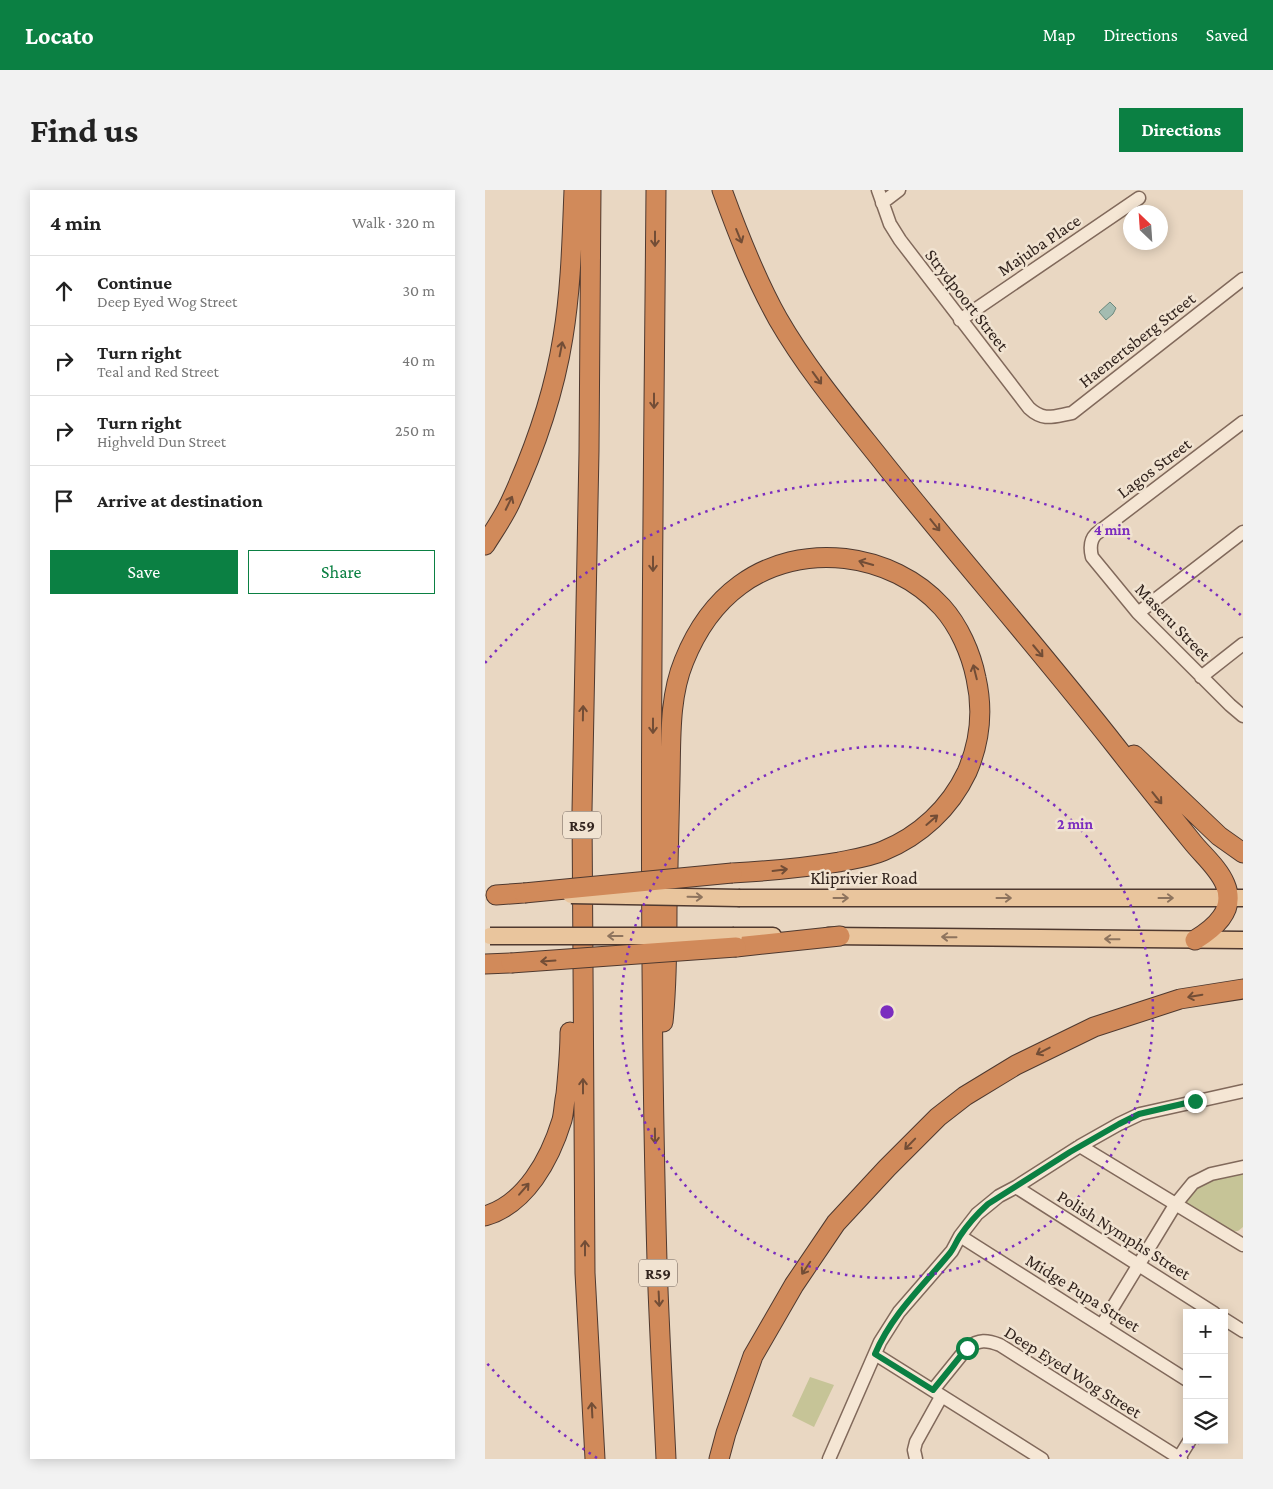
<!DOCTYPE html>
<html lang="en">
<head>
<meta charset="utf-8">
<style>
  body { margin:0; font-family:"Crimson Pro",serif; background:#f2f2f2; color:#222 }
  .controls { position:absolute; right:15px; bottom:15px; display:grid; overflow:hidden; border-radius:0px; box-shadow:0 2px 12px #0003 }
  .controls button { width:45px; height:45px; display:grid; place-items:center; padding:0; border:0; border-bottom:1px solid #e0e0e0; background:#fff; color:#222; font:25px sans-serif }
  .compass { position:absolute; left:638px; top:15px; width:45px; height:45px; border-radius:50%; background:#fff; box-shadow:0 2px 12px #0003; rotate:335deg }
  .stop { position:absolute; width:15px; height:15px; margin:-11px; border:4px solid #0b8043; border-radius:50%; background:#fff }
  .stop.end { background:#0b8043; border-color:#fff; box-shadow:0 1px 5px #0008 }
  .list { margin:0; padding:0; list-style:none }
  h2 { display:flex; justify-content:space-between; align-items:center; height:65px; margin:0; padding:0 20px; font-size:21px }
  h2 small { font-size:16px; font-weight:400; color:#767676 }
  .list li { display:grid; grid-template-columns:32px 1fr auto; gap:15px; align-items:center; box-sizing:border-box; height:70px; padding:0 20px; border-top:1px solid #e0e0e0 }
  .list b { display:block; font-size:19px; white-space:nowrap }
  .list p { margin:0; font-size:16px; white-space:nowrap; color:#767676 }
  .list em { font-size:16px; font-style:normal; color:#767676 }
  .actions { display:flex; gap:10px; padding:15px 20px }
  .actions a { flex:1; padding:11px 0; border:1px solid #0b8043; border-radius:0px; text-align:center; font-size:18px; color:#0b8043 }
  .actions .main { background:#0b8043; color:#fff }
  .icon { flex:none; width:28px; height:28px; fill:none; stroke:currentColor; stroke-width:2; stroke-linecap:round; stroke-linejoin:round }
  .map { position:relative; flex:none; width:758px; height:1269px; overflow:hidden; border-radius:0px }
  header { display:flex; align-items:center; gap:30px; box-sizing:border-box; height:70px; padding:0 25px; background:#0b8043; color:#fff }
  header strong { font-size:24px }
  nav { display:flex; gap:28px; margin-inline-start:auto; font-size:18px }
  .intro { display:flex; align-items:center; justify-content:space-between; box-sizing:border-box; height:120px; padding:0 30px }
  h1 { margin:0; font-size:35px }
  .button { padding:12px 22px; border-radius:0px; background:#0b8043; color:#fff; font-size:18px; font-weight:700 }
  main { display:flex; gap:30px; padding:0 30px }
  aside { flex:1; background:#fff; border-radius:0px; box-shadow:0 2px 12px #0003 }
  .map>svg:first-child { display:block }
</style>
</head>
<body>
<header>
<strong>Locato</strong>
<nav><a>Map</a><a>Directions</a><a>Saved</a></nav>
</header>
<div class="intro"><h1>Find us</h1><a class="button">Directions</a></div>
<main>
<aside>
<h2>4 min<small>Walk · 320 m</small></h2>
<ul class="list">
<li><svg class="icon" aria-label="ahead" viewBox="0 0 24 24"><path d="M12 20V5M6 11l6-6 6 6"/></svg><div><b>Continue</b><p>Deep Eyed Wog Street</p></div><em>30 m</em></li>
<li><svg class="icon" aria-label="right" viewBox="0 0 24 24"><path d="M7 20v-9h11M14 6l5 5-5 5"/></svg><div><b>Turn right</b><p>Teal and Red Street</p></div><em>40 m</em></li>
<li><svg class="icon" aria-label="right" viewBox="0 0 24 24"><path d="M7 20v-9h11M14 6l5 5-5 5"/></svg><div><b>Turn right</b><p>Highveld Dun Street</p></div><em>250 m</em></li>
<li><svg class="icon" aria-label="arrive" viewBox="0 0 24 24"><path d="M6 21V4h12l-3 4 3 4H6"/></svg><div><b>Arrive at destination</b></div></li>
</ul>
<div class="actions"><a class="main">Save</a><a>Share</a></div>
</aside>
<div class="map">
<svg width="758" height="1269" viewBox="0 0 758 1269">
  <rect width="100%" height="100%" fill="#e9d7c2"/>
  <path fill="#c6c497" d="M 753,983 L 758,985 L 758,1037 L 753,1041 L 745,1042 L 705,1018 L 701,1013 L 701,1007 L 715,992 Z
    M 325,1187 L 349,1195 L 329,1237 L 307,1226 Z"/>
  <path fill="#a4bcb1" stroke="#6c897d" d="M 625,112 L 631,118 L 628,124 L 621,130 L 614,122 Z"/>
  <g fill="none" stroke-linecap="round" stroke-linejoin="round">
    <defs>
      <path id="minor" d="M 393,0 L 405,34 L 415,50 L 544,218 C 559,232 569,226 587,223 L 758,89
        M 397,13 L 414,0
        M 475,130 L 654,8
        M 758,232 L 611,344 C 605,350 605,359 607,367 L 653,423 L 745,515 L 758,526
        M 653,423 L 758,342
        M 716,487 L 758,454
        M 595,956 L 758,1055
        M 531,997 L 729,1123
        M 475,1046 L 702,1190
        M 739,1129 L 758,1141
        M 617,1135 L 690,1015 L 708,993 L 726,984 L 758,977
        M 390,1164 L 557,1269
        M 448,1200 L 482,1158 C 494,1149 502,1150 515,1155 L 696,1269
        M 694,1268 L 705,1250
        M 344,1269 L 395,1152 L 414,1122 L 467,1061 L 475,1046 L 492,1024 L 514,1006 L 531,997 L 595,956 L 634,934 L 655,924 L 758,901
        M 431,1269 L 429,1260 L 431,1252 L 456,1207"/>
      <path id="major" d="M 255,708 L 758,708
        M 249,746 L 288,746
        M 343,746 L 758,750"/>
      <path id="highway" d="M 106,0 L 104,261 L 97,621 L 100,1083 L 110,1269
        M 171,0 C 168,357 162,715 172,1071 C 174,1137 178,1203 181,1269
        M 237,0 C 253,44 270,88 293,129 C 323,181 363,228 401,276 C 477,371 558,463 633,559 C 658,591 683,622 709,654 C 719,666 734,679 740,694 C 751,720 730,738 710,750
        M 0,355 C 8,342 18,328 25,313 C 49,261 69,204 78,147 C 86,99 87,49 89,0
        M 649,565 L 734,646 L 758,663
        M 11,705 L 39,703
        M 251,757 L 355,746
        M 0,774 L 26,773
        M 178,832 C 182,794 182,757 182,719 C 183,675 184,632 185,589 C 186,550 184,507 199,471 C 211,441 229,414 255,395 C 316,350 407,362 457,417 C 474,436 486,463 491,488 C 498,519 495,552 482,582 C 465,618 435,646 398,661 C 384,667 368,669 354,672 C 318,678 283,681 247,683
        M 0,1026 C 41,1014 65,969 77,930 C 79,922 79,913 81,904 C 83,883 85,863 85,842
        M 234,1269 L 241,1243 L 268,1166 L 309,1095 L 351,1033 L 402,978 L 453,927 L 480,906 L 531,875 L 609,837 L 695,809 L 758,799"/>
    </defs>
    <use href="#minor" stroke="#81695b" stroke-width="15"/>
    <use href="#major" stroke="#4f392f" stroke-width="19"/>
    <use href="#highway" stroke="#4f392f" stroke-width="21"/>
    <use href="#minor" stroke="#f5e6d4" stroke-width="12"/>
    <use href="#major" stroke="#e9c59d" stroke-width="16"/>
    <use href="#highway" stroke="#d18a5a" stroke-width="19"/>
    <defs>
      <path id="major-bridge" d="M 86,705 L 255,708
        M 5,746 L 249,746"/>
      <path id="highway-bridge" d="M 39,703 L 247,683
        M 26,773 L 251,757"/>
    </defs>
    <use href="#major-bridge" stroke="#4f392f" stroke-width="19" stroke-linecap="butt"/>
    <use href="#highway-bridge" stroke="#4f392f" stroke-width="21" stroke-linecap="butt"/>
    <use href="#major-bridge" stroke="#e9c59d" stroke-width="16"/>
    <use href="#highway-bridge" stroke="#d18a5a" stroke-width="19"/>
  </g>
  <defs><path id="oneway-shaft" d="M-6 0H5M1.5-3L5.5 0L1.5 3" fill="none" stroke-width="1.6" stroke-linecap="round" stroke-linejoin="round" transform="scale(1.25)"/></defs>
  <g stroke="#724d36">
    <use href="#oneway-shaft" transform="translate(254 46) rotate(68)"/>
    <use href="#oneway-shaft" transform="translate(170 49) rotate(90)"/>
    <use href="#oneway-shaft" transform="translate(76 159) rotate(-79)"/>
    <use href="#oneway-shaft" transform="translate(332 188) rotate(54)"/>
    <use href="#oneway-shaft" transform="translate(169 211) rotate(90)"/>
    <use href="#oneway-shaft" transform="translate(24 313) rotate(-64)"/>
    <use href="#oneway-shaft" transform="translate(450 335) rotate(51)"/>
    <use href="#oneway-shaft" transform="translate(381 373) rotate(-164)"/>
    <use href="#oneway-shaft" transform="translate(168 374) rotate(90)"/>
    <use href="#oneway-shaft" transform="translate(553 461) rotate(50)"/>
    <use href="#oneway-shaft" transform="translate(490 482) rotate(-104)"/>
    <use href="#oneway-shaft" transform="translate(98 523) rotate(-89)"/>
    <use href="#oneway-shaft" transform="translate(168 536) rotate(90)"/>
    <use href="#oneway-shaft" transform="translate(672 608) rotate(51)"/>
    <use href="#oneway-shaft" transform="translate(447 630) rotate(-41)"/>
    <use href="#oneway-shaft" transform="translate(295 680) rotate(-7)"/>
    <use href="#oneway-shaft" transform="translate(63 771) rotate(176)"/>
    <use href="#oneway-shaft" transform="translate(710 806) rotate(170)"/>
    <use href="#oneway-shaft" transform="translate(558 861) rotate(153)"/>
    <use href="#oneway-shaft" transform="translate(98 896) rotate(-90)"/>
    <use href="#oneway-shaft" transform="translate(170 946) rotate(89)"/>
    <use href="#oneway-shaft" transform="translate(425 954) rotate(134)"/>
    <use href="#oneway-shaft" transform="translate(39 999) rotate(-49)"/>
    <use href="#oneway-shaft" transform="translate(100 1058) rotate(-90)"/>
    <use href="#oneway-shaft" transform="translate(321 1078) rotate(124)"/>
    <use href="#oneway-shaft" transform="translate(174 1109) rotate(87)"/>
    <use href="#oneway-shaft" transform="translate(107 1220) rotate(-93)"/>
  </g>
  <g stroke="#8e745e">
    <use href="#oneway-shaft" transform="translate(210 707) rotate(1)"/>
    <use href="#oneway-shaft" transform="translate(356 708)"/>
    <use href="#oneway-shaft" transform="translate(519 708)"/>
    <use href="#oneway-shaft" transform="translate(681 708)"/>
    <use href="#oneway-shaft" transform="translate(130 746) rotate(180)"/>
    <use href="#oneway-shaft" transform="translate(464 747) rotate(-179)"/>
    <use href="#oneway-shaft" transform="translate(627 749) rotate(-179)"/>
  </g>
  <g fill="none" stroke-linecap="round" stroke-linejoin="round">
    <path stroke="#0b8043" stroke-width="6" d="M 482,1158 L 448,1200 L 390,1164 C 407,1124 438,1096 465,1063 C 469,1058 471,1052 475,1046 C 483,1034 492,1024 503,1014 L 585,962 L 634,934 L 654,924 L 710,911"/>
  </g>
  <g fill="none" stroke="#7b2cbf" stroke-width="2.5" stroke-dasharray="2.5 5">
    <circle cx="402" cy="822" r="266"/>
    <path d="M715 1252A532 532 0 0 1 692 1268M112 1268A532 532 0 0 1 0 1171M0 473A532 532 0 0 1 758 427"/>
  </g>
  <g text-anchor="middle" stroke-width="5" stroke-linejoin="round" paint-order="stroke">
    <g fill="#f1e3d1" stroke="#6b5d54" stroke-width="1">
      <rect x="78" y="621.5" width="38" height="27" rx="4"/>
      <rect x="154" y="1069.5" width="38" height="27" rx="4"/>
    </g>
    <g font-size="16" font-weight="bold" fill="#32241e">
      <text x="97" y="641">R59</text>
      <text x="173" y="1089">R59</text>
    </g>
    <g font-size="18" fill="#32241e" stroke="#f1e3d1">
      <text transform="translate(554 55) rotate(-34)" y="6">Majuba Place</text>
      <text transform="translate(482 110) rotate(52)" y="6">Strydpoort Street</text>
      <text transform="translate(652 150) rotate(-38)" y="6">Haenertsberg Street</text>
      <text transform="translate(669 278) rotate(-37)" y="6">Lagos Street</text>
      <text transform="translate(688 432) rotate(46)" y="6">Maseru Street</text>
      <text x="379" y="694">Kliprivier Road</text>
      <text transform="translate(639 1045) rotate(32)" y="6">Polish Nymphs Street</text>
      <text transform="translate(598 1103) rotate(32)" y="6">Midge Pupa Street</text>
      <text transform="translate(588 1182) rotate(32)" y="6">Deep Eyed Wog Street</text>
    </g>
  </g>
  <circle cx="402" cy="822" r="8" fill="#7b2cbf" stroke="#f1e3d1" stroke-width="2.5"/>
  <g font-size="15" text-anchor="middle" font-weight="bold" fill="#7b2cbf" stroke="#f1e3d1" stroke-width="5" stroke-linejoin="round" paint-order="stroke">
    <text x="627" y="345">4 min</text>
    <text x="590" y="639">2 min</text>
  </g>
</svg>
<div class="controls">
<button>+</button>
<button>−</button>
<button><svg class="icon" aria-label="layers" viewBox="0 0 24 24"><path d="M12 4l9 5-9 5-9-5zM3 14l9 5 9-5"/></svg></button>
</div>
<svg class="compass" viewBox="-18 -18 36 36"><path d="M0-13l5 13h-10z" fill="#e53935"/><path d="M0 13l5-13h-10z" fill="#767676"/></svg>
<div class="stop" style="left:482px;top:1158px"></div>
<div class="stop end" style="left:710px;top:911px"></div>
</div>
</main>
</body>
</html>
